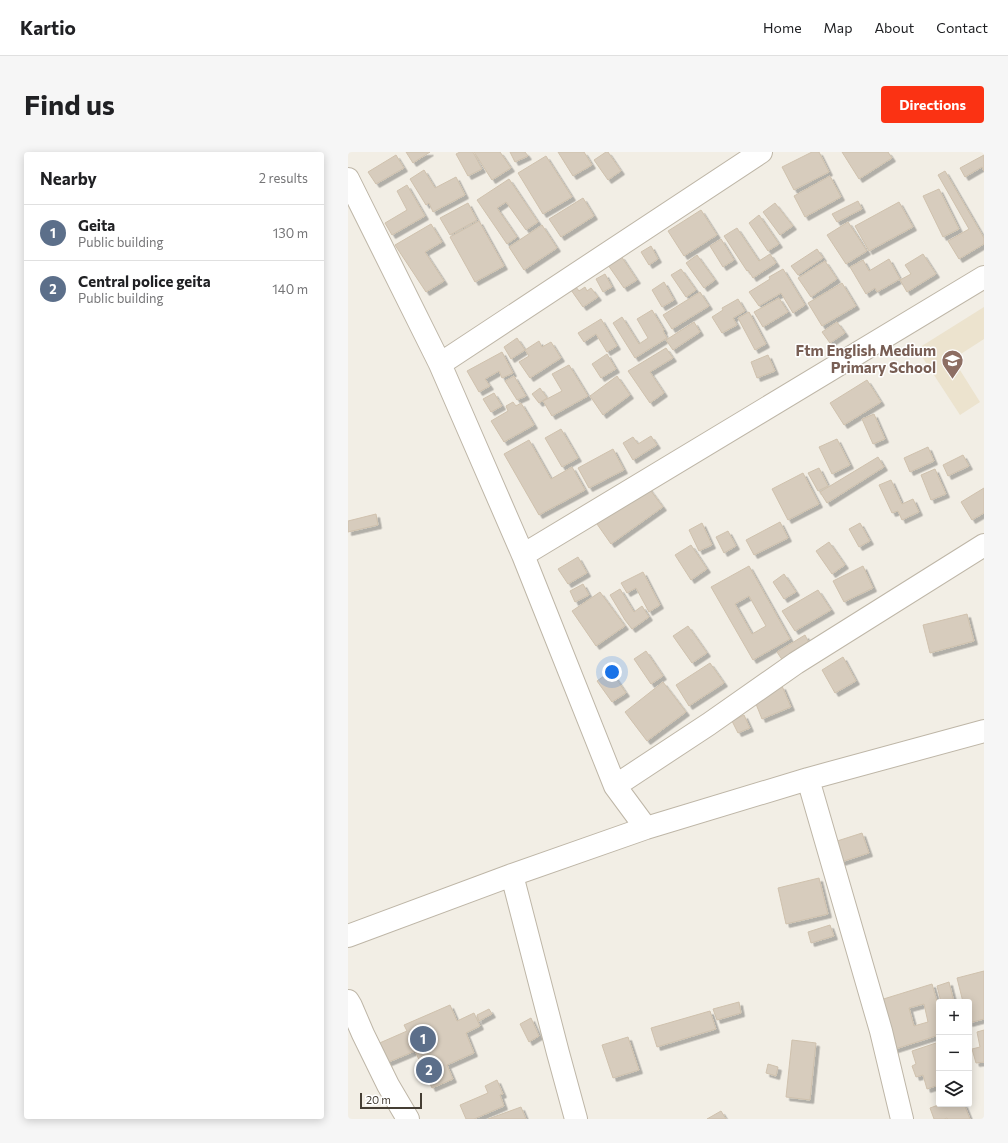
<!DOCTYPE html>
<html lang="en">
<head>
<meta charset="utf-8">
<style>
  body { margin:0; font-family:Commissioner,sans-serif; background:#f6f6f6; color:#202124 }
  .controls { position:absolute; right:12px; bottom:12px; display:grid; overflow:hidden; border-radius:4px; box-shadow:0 2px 10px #0003 }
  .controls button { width:36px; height:36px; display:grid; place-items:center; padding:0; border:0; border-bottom:1px solid #e0e0e0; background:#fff; color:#202124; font:20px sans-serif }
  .scale { position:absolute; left:12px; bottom:10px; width:62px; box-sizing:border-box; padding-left:4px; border:2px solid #453e34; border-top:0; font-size:11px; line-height:14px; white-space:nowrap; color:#453e34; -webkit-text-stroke:3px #fff; paint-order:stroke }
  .you { position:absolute; left:264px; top:520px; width:14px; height:14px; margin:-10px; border:3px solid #fff; border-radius:50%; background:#1a73e8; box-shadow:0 0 0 6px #1a73e833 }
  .badge { display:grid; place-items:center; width:26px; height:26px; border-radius:50%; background:#fb3213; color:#fff; font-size:13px; font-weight:700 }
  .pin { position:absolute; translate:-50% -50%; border:2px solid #fff; box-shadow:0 1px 4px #0006 }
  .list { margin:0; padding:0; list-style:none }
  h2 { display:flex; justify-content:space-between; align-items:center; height:52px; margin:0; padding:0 16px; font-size:17px }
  h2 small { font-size:13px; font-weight:400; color:#757577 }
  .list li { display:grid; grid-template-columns:26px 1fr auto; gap:12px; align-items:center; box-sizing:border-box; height:56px; padding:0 16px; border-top:1px solid #e0e0e0 }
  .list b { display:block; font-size:15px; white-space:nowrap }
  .list p { margin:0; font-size:13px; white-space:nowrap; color:#757577 }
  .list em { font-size:13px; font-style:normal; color:#757577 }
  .icon { flex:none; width:22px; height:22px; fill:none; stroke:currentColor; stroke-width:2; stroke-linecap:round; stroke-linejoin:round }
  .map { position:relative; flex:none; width:636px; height:967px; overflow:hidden; border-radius:4px }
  header { display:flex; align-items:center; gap:24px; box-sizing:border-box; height:56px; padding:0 20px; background:#fff; border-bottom:1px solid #e0e0e0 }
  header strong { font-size:19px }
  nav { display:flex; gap:22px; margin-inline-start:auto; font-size:14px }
  .intro { display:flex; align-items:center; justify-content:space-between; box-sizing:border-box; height:96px; padding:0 24px }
  h1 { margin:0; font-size:28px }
  .button { padding:10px 18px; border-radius:4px; background:#fb3213; color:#fff; font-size:14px; font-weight:700 }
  main { display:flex; gap:24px; padding:0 24px }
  aside { flex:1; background:#fff; border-radius:4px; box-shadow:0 2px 10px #0003 }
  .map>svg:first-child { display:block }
</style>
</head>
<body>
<header>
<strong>Kartio</strong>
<nav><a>Home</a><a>Map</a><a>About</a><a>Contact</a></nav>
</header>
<div class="intro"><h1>Find us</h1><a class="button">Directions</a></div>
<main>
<aside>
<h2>Nearby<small>2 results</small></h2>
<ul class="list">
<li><span class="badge" style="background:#5c6f8a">1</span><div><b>Geita</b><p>Public building</p></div><em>130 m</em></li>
<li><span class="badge" style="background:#5c6f8a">2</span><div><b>Central police geita</b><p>Public building</p></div><em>140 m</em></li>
</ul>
</aside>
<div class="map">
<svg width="636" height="967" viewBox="0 0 636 967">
  <defs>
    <filter id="shadow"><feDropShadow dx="3.5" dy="3.5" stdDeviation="0" flood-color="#0004"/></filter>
  </defs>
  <rect width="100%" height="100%" fill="#f2eee5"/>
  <path fill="#ece3ce" d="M 636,155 L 636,187 L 605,207 L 632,250 L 612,263 L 569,197 Z"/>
  <path fill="#d7ccbd" stroke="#cfc1ad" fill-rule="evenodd" filter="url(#shadow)" d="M 58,0 L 82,0 L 65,11 Z
    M 112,0 L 125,0 L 134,17 L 120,24 L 108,2 Z
    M 126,0 L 152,0 L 163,16 L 144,28 Z
    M 162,0 L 177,0 L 180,4 L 167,10 Z
    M 210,0 L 236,0 L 244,13 L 225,24 Z
    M 258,0 L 260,0 L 273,19 L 260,28 L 246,8 Z
    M 464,0 L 471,0 L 481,20 L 446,38 L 434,15 Z
    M 494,0 L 540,0 L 544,6 L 511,27 Z
    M 48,3 L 56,16 L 28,32 L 20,20 Z
    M 636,3 L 636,19 L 634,15 L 617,25 L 612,16 Z
    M 198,4 L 224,45 L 195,62 L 170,21 Z
    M 76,18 L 87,36 L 108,25 L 117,43 L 85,60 L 81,51 L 78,53 L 62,27 Z
    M 597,19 L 636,86 L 636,92 L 611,107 L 600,89 L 621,77 L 590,23 Z
    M 482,24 L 493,45 L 457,65 L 446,44 Z
    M 161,27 L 190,70 L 178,78 L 158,50 L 149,56 L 169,85 L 159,92 L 129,48 Z
    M 59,33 L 77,64 L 44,83 L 37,71 L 59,58 L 49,39 Z
    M 591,37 L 611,77 L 595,85 L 575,44 Z
    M 235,46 L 246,64 L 213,85 L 201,67 Z
    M 510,49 L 514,57 L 489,70 L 484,62 Z
    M 551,50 L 565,75 L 521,99 L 507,74 Z
    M 120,51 L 129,68 L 102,83 L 92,66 Z
    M 427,51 L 445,74 L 432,83 L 415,60 Z
    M 353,58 L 369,83 L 336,104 L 320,79 Z
    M 411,63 L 431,92 L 420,99 L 401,71 Z
    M 131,69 L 156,114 L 127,130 L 102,85 Z
    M 500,70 L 519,99 L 498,112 L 479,83 Z
    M 83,72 L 94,90 L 77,100 L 96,129 L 78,140 L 47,93 Z
    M 194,73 L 209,96 L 176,118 L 161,95 Z
    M 389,76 L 411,109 L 422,102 L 428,111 L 405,126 L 400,118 L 399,119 L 376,84 Z
    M 373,87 L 386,108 L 375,115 L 362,94 Z
    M 303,94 L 310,107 L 301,113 L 293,100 Z
    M 469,97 L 475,106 L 450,123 L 443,114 Z
    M 575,102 L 588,122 L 559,140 L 552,128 L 563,122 L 557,113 Z
    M 349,103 L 367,128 L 356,136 L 338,111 Z
    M 273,104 L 289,128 L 276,136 L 260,113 Z
    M 541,107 L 552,127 L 529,140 L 527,136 L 518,142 L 502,115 L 515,108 L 521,119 Z
    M 477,109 L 489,127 L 463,145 L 450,126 Z
    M 333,117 L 348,138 L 338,145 L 323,123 Z
    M 435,117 L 457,153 L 445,161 L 433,141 L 411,154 L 401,140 L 422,127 L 421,125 Z
    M 257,122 L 264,135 L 255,140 L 248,127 Z
    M 316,130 L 326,148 L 314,155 L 304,138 Z
    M 494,131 L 508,154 L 474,174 L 460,151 Z
    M 228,135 L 231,139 L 237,135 L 239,139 L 243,136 L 250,145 L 235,155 L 223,138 Z
    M 352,140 L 361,154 L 324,177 L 315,163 Z
    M 431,146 L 440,160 L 415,175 L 406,160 Z
    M 390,147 L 397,159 L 385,166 L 389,173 L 374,181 L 364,165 L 375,158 L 374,156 Z
    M 304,158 L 316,178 L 315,179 L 319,186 L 287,206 L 265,171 L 274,165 L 291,192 L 300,186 L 289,167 Z
    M 401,160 L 418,192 L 407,198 L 390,166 Z
    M 253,167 L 269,194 L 259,200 L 248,182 L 236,190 L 230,181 Z
    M 346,170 L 352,180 L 325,198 L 318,188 Z
    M 489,170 L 497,181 L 482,191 L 474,180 Z
    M 169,186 L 177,198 L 163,207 L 156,195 Z
    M 191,189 L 194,195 L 203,190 L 213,206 L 182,226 L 171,210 L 181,204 L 177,198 Z
    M 318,196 L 325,206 L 302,220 L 316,241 L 302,251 L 280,219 Z
    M 154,200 L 165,221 L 154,226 L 151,219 L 137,227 L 142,234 L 131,240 L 119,219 Z
    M 259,202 L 268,217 L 253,226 L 244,212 Z
    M 420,203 L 427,219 L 409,226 L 403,210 Z
    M 221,213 L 240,244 L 204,264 L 195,249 L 214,239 L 204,222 Z
    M 166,224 L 178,244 L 169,248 L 157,229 Z
    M 269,224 L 282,243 L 255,263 L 242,244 Z
    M 519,228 L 533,250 L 496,273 L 482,251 Z
    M 192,236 L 199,246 L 191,251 L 184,242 Z
    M 146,241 L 154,254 L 143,260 L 135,247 Z
    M 165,250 L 168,254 L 173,251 L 186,273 L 156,290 L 143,269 L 160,259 L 158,254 Z
    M 526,262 L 537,287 L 525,292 L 514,267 Z
    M 213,277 L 230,306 L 214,315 L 197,286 Z
    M 303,284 L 309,293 L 285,308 L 275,291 L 285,285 L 290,292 Z
    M 489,287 L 502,313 L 484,322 L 471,295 Z
    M 181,288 L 203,327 L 224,315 L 237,338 L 191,363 L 156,302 Z
    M 580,295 L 586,309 L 562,320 L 556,306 Z
    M 265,297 L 276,318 L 241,336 L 230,316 Z
    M 615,303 L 621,314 L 600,324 L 595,313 Z
    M 530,305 L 536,315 L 479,351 L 472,340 Z
    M 471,316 L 480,334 L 470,339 L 460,321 Z
    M 587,317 L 598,342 L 583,348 L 573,323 Z
    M 455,321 L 471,352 L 440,368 L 424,337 Z
    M 543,328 L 554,352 L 565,347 L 571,360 L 554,368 L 550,359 L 544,361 L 531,333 Z
    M 300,335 L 315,355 L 263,392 L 249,372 Z
    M 636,336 L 636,361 L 624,368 L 613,350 Z
    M 28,362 L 30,373 L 0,380 L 0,369 Z
    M 432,370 L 440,386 L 406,403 L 398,388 Z
    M 354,371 L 364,393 L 351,399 L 341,378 Z
    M 512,371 L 522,389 L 511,395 L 501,377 Z
    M 380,379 L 388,394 L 376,401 L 368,385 Z
    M 481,390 L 497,413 L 484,422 L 468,399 Z
    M 343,393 L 359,417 L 343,428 L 327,403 Z
    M 230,405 L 239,421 L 220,432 L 210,417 Z
    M 401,414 L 442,487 L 405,508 L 363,435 ZM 401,444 L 418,474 L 404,482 L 387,452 Z
    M 515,414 L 525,436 L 496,450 L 485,429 Z
    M 295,420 L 312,453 L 301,460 L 288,436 L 279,441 L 273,431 Z
    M 436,422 L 448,440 L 436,447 L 425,430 Z
    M 235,432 L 241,443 L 227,450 L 222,439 Z
    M 272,437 L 286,460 L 294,454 L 301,465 L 284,477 L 277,468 L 262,443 Z
    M 470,438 L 483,458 L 447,479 L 434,459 Z
    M 252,440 L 277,474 L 248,494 L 224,459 Z
    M 619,462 L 626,489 L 582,501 L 575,473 Z
    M 340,474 L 359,501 L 344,511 L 325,484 Z
    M 457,483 L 462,493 L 435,509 L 429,500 Z
    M 298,499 L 315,524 L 303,532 L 286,507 Z
    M 495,505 L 508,529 L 487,541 L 474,518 Z
    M 362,511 L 376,531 L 341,554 L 328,533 Z
    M 263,519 L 278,541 L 264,550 L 249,529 Z
    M 315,530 L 338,560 L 299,589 L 277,560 Z
    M 434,534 L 443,555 L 414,567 L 406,547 Z
    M 396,563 L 402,576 L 390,581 L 384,569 Z
    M 514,681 L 521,701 L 490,711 L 483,691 Z
    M 471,726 L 480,762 L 438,772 L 430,736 Z
    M 482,773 L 486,784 L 463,791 L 460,780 Z
    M 636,819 L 636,867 L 621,871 L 621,850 L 615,850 L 609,826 Z
    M 601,830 L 606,850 L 593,850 L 589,834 Z
    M 584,832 L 591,856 L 591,883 L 544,898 L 529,849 ZM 576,852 L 580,870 L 566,874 L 561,856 Z
    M 391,850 L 393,861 L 369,868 L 365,857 Z
    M 102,853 L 109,869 L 126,861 L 132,874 L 118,881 L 126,901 L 99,913 L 105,927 L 84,936 L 67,899 L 36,912 L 27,893 L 59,879 L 56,873 Z
    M 141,857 L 144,862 L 131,869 L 129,863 Z
    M 362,859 L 368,877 L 309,895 L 303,876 Z
    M 183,866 L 191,884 L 181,890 L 172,872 Z
    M 636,878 L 636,910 L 628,911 L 624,897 L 632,895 L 629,880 Z
    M 280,885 L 291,918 L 265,926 L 254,893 Z
    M 444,888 L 468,891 L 462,948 L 438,945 Z
    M 591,890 L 591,933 L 579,937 L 575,923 L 568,925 L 564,914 L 568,912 L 564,899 Z
    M 420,912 L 430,915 L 428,924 L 418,921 Z
    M 149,928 L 155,942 L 152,943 L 156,954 L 126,967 L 118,967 L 112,953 L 140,941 L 137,934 Z
    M 593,952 L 616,952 L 622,967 L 600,967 L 599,966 L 596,967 L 586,967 L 582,956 Z
    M 173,955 L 178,967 L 140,967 Z
    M 373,959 L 378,967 L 359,967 Z"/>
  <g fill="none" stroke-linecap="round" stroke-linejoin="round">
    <defs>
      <path id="minor" d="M 0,27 L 92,212 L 175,403 L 267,634 L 298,676
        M 92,212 L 413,0
        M 175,403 L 636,125
        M 460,627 L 533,879 L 554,967
        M 267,634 L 361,572 L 448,511 L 636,393
        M 164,723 L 210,901 L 228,967
        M 0,784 L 164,723 L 298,676 L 460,627 L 636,579
        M 0,849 L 3,854 L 15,882 L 40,933 L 60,967"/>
    </defs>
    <use href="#minor" stroke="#beb6a7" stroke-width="24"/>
    <use href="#minor" stroke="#fff" stroke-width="22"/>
  </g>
  <defs>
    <symbol id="school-pin" viewBox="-11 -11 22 30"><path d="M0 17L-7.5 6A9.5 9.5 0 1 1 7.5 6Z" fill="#8d6e63" stroke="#fff"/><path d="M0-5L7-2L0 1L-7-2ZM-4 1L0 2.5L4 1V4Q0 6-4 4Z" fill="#fff"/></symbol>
  </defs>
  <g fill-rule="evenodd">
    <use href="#school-pin" x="592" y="196" width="25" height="34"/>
  </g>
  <g text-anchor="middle" stroke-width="3" stroke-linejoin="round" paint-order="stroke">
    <g font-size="15" font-weight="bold" fill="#785e54" stroke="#fff" text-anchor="end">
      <text x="588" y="204">Ftm English Medium<tspan x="588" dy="17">Primary School</tspan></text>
    </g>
  </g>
</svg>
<div class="controls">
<button>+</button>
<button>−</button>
<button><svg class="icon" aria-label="layers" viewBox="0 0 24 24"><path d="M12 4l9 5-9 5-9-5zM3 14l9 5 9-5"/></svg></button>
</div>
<div class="scale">20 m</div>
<div class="you"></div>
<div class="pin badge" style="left:75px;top:887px;background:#5c6f8a">1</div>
<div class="pin badge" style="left:81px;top:918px;background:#5c6f8a">2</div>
</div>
</main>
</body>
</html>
